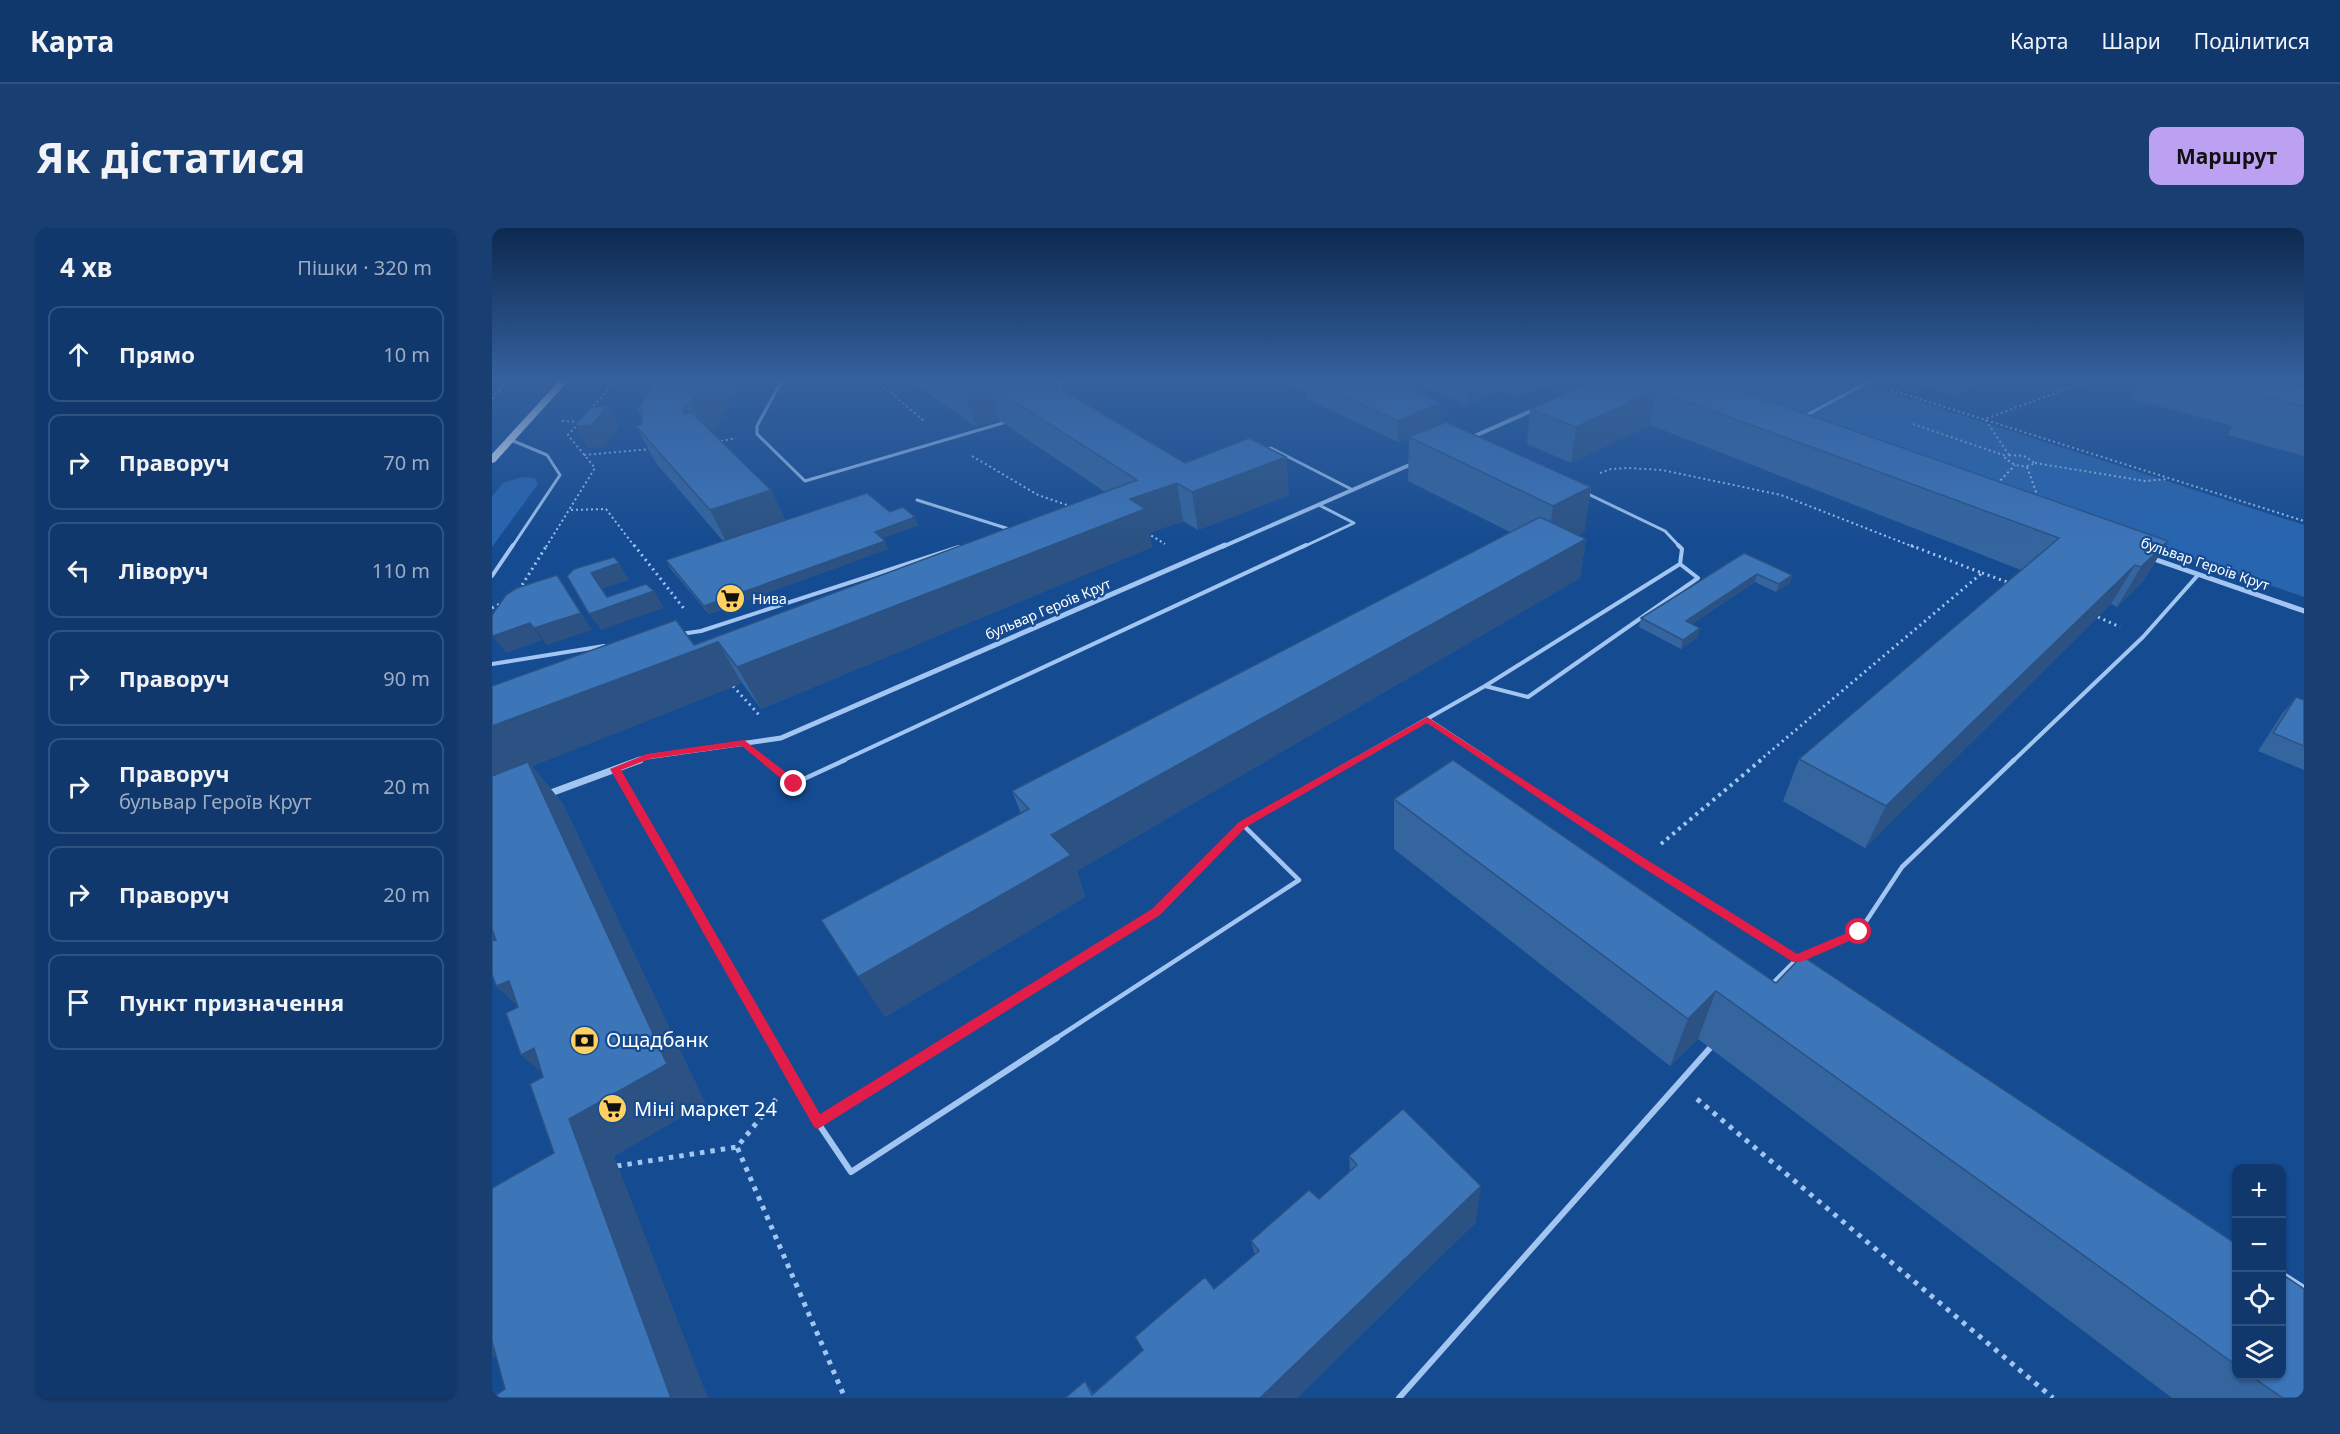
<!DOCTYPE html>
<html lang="uk">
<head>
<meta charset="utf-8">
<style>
  body { margin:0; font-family:"Noto Sans",sans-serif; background:#193f72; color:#f1f3f6 }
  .controls { position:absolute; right:18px; bottom:18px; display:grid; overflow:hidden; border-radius:12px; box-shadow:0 2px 4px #0004 }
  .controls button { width:54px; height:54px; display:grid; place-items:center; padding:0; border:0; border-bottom:2px solid #305280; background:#10386d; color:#f1f3f6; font:30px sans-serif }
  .stop { position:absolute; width:18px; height:18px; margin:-14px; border:4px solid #e11d48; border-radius:50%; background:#fff }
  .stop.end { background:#e11d48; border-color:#fff; box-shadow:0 2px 6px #0008 }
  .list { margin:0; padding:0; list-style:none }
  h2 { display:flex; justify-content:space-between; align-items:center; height:78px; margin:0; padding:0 24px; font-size:26px }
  h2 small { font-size:20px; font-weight:400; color:#9cacc2 }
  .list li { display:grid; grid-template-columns:39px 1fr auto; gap:18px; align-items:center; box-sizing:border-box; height:96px; margin:0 12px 12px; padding:0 12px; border:2px solid #305280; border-radius:12px }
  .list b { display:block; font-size:22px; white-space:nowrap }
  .list p { margin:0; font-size:20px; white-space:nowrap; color:#9cacc2 }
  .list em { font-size:20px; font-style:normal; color:#9cacc2 }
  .icon { flex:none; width:33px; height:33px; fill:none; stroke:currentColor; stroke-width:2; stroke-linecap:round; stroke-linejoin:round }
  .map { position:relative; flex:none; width:1812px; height:1170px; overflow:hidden; border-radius:12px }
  header { display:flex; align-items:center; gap:36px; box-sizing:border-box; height:84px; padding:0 30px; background:#10386d; border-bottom:2px solid #305280 }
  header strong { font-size:28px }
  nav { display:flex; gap:33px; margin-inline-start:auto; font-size:21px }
  .intro { display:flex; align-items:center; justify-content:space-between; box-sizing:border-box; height:144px; padding:0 36px }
  h1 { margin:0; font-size:42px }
  .button { padding:15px 27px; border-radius:12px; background:#bca0f2; color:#111; font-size:21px; font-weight:700 }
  main { display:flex; gap:36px; padding:0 36px }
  aside { flex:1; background:#10386d; border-radius:12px; box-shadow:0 2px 4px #0004 }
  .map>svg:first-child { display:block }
</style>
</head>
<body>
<header>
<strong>Карта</strong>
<nav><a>Карта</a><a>Шари</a><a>Поділитися</a></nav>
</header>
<div class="intro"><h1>Як дістатися</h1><a class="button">Маршрут</a></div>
<main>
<aside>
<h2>4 хв<small>Пішки · 320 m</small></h2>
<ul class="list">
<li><svg class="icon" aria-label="ahead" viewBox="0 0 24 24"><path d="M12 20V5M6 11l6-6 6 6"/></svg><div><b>Прямо</b></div><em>10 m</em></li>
<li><svg class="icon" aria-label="right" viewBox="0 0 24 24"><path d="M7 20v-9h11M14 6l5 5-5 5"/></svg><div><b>Праворуч</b></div><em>70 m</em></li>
<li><svg class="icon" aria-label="left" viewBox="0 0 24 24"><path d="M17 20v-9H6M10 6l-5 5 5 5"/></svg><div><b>Ліворуч</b></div><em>110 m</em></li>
<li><svg class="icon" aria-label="right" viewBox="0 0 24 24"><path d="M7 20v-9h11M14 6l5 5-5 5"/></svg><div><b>Праворуч</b></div><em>90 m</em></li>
<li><svg class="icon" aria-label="right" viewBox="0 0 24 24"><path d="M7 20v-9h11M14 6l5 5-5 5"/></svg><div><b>Праворуч</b><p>бульвар Героїв Крут</p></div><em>20 m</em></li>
<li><svg class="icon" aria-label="right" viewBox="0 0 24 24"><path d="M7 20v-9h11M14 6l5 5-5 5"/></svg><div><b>Праворуч</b></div><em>20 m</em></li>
<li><svg class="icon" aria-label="arrive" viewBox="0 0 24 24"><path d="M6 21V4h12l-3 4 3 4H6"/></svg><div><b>Пункт призначення</b></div></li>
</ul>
</aside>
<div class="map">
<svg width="1812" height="1170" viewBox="0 0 1812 1170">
  <rect width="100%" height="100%" fill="#154b91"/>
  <path fill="#2765b0" d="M 1184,152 L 1359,152 L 1812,297 L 1812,369 Z
    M 30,249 L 43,250 L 46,256 L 0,319 L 0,268 L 11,255 Z"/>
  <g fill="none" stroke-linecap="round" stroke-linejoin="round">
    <path stroke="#a2c6f1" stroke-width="2" stroke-dasharray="2 3" stroke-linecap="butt" d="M 384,152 L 433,194
      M 1399,162 L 1812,293
      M 0,171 L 16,152
      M 98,182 L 124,152
      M 70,193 L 87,194
      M 1421,196 L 1514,228
      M 224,214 L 244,210
      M 92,227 L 159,221
      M 1517,227 L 1493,191 L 1599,152
      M 1517,227 L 1532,228 L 1543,235 C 1532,241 1522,238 1513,230 Z
      M 480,228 L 546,267 L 578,278
      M 1543,235 L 1653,253 L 1676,251
      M 1535,239 L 1547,272
      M 1108,245 L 1119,241 L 1136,240 L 1170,242 L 1289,267 L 1422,319
      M 1505,256 L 1523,237
      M 79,282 L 114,281 L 143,319
      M 655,305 L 673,316
      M 54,319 L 103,240 L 76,207 L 87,195"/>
    <path stroke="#a2c6f1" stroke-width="3" stroke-dasharray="2 4" stroke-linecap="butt" d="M 142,317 L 193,382
      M 1490,345 L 1518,355
      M 27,362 L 55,317
      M 0,380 L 10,375
      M 1606,389 L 1628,399
      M 241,458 L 268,488
      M 1267,533 L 1490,345 L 1418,317"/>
    <path stroke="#a2c6f1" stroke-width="4" stroke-dasharray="3 4.5" stroke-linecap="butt" d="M 1169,616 L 1269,532"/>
    <path stroke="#a2c6f1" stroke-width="5" stroke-dasharray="4.5 6" stroke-linecap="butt" d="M 284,871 L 245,919 L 353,1170
      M 1205,871 L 1561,1170
      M 125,938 L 245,919"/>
    <path stroke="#a2c6f1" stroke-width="3" d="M 290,152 L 265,198 L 265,206 L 313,253 L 511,195
      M 570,152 L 568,161 L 570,164
      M 1311,189 L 1380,152
      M 19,212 L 55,227 L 68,247 L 20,319
      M 772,222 L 779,220 L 861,262
      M 1094,265 L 1173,303 L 1188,319
      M 425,272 L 517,301 L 514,302
      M 811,319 L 862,295 L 827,277"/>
    <path stroke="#a2c6f1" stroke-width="4" d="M 0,348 L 21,317
      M 189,406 L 209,403 L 467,319
      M 0,436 L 112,418
      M 993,458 L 1036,469 L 1206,350 L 1188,336
      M 935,491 L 999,533
      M 252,515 L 274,533
      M 350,533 L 814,317
      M 861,533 L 993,458 L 1188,336 L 1190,321 L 1186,317
      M 1521,533 L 1651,409 L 1706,347"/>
    <path stroke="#a2c6f1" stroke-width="4.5" d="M 272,532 L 301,556 L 353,532
      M 996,532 L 1149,633 L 1309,734
      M 123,541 L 278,811
      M 1280,756 L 1305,731 L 1367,704 L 1410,639 L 1522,532
      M 460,811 L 664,684 L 750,596 L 863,532
      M 563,811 L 807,652 L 750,596"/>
    <path stroke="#a2c6f1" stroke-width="6" d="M 277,810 L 326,895 L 359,944 L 565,810
      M 326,895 L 463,810
      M 1790,1046 L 1812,1060
      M 907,1170 L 1218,820"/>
    <path stroke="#a2c6f1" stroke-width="4" d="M 978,210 L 1046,180
      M 730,319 L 922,235"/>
    <path stroke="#a2c6f1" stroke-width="5" d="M 1659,330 L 1812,383
      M 144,533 L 155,529 L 289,510 L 733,317"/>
    <path stroke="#a2c6f1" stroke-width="7" d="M 56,566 L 148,532"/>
    <path fill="#ecf3ff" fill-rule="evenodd" d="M 68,152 L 77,152 L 3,234 L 0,235 L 0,226 Z"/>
  </g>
  <path fill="#34659f" d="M 166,152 L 253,152 L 220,205 L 279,262 L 293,292 L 398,284 L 426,297 L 390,310 L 396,321 L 217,386 L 178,340 L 174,332 L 231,313 L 164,235 L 144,198 L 150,196 L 150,190 L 145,181 Z
    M 417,152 L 521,152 L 528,156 L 693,235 L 794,229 L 797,267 L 706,302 L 691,293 L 657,305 L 660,319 L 269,481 L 250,455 L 40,538 L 71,576 L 213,875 L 122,928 L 13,1161 L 62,925 L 51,849 L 26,778 L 4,758 L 1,713 L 0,712 L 0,458 L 202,417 L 613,264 L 507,192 L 484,199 Z
    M 787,152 L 1068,152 L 1026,170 L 1008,163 L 975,177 L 933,160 L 923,164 L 949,175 L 949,196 L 1099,259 L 1092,304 L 1086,307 L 1094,311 L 1088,350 L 585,643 L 593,669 L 393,789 L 329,692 L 529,586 L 520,563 L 1018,304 L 916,253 L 917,210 L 906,214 L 815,171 L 814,162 L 811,163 Z
    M 1217,152 L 1676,313 L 1652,352 L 1625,379 L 1619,376 L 1373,620 L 1291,573 L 1307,531 L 1529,342 L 1158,197 L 1079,235 L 1035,216 L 1038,181 Z
    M 1425,152 L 1488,152 L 1465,168 L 1424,155 Z
    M 1647,152 L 1782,152 L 1812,160 L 1812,228 L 1736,207 L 1741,198 L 1638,170 Z
    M 1252,325 L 1300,347 L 1298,355 L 1284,364 L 1263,354 L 1200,396 L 1206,409 L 1189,421 L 1147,399 L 1149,390 Z
    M 1804,469 L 1812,472 L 1812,542 L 1766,523 L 1790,486 Z
    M 902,571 L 1284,755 L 1744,1016 L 1744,1148 L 1790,1148 L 1812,1170 L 1680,1170 L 1206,811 L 1178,838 L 902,621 Z
    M 857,928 L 984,994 L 805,1170 L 573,1170 L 593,1153 L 601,1165 L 651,1122 L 643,1109 L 722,1061 L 763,1027 L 759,1013 L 827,971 L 858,944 Z"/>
  <path fill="#2b5282" d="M 215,152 L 253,152 L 216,212 L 198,176 Z
    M 490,152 L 520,152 L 497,157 L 507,192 L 484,199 L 471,158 Z
    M 810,152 L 814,152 L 814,162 L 811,163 Z
    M 916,152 L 934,152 L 933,160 L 906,170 L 906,156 Z
    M 1001,152 L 1009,152 L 1008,163 L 975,177 L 976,162 Z
    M 1036,152 L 1068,152 L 1026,170 L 1027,156 Z
    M 1471,152 L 1488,152 L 1465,168 Z
    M 1164,162 L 1158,197 L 1079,235 L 1084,199 Z
    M 949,175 L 949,196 L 906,214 L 906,193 Z
    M 116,177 L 128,199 L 113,219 L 96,220 L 83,198 Z
    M 192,177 L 210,212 L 192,186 Z
    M 794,229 L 797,267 L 706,302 L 700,264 Z
    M 685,255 L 691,293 L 657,305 L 660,319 L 269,481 L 245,439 L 638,271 Z
    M 1099,259 L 1092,304 L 1055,323 L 1061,278 Z
    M 279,262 L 297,301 L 238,321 L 218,282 Z
    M 423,289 L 426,297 L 387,312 L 383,304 Z
    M 1094,311 L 1088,350 L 585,643 L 593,669 L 393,789 L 366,749 L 559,607 Z
    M 393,313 L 396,321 L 217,386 L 212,378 Z
    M 1676,313 L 1652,352 L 1625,379 L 1649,339 Z
    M 127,335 L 137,352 L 110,361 L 120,378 L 162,363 L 172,380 L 109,402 L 97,386 L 99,345 Z
    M 1643,337 L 1619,376 L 1373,620 L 1394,578 Z
    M 1265,346 L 1263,354 L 1192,401 L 1194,393 Z
    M 65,347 L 100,402 L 55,417 L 42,400 Z
    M 1300,347 L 1298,355 L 1284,364 L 1287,356 Z
    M 38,395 L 50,412 L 14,425 L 1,408 Z
    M 1208,400 L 1206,409 L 1189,421 L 1191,412 Z
    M 226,414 L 250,455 L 40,538 L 71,576 L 213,875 L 122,928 L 216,1170 L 179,1170 L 77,891 L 0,554 L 0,498 Z
    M 0,693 L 26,737 L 0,712 Z
    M 17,753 L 48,799 L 4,758 Z
    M 1224,763 L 1206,811 L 1178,838 L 1196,791 Z
    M 42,820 L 74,866 L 29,827 Z
    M 989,958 L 984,994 L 805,1170 L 768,1170 Z
    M 0,1111 L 43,1150 L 0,1128 Z"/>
  <path fill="#3d75b9" stroke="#2b5282" stroke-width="1.5" d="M 166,152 L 215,152 L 198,176 L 192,177 L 192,186 L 199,184 L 279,262 L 218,282 L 144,198 L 150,196 L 150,180 L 145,181 Z
    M 463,152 L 490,152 L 471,158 Z
    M 515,152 L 521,152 L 528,156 L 542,152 L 554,152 L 693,235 L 757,210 L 794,229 L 700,264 L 685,255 L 638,271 L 653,281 L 245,439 L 226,414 L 0,498 L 0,458 L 184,392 L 202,417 L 645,252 L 497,157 Z
    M 818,152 L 896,152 L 949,175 L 906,193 Z
    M 897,152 L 916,152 L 906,156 Z
    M 951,152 L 1001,152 L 976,162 Z
    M 1018,152 L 1036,152 L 1027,156 Z
    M 1105,152 L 1217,152 L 1676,313 L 1649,339 L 1643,337 L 1394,578 L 1307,531 L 1567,310 L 1164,162 L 1084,199 L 1038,181 Z
    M 1748,152 L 1782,152 L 1812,160 L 1812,178 L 1761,165 L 1769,157 Z
    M 116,177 L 100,197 L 83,198 L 99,179 Z
    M 954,194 L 1099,259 L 1061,278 L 917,209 Z
    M 375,265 L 398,284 L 411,279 L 423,289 L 383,304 L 393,313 L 212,378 L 174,332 Z
    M 1048,289 L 1094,311 L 559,607 L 579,627 L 366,749 L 329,692 L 537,581 L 520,563 Z
    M 1252,325 L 1300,347 L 1287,356 L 1265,346 L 1194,393 L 1208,400 L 1191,412 L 1149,390 Z
    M 122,329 L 127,335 L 99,345 L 115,369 L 154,356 L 162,363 L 97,386 L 75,348 L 82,341 Z
    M 65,347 L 89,385 L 42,400 L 38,395 L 1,408 L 0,406 L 0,387 L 14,367 L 25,360 Z
    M 1804,469 L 1812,472 L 1812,518 L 1781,505 Z
    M 961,532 L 1284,755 L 1310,728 L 1744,1016 L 1744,1137 L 1224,763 L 1196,791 L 902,571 Z
    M 36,534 L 175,836 L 77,891 L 179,1170 L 0,1170 L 13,1161 L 0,1113 L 0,960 L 62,925 L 38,856 L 51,849 L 42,820 L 29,827 L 14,785 L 26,779 L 17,753 L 4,758 L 0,746 L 0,713 L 4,712 L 0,701 L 0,548 Z
    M 911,881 L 989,958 L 768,1170 L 573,1170 L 593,1153 L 600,1167 L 651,1122 L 643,1109 L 713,1049 L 722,1061 L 767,1023 L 759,1013 L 817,962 L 827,971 L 865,937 L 857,928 Z
    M 1790,1046 L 1812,1061 L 1812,1170 L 1791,1170 L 1759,1148 L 1790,1148 Z"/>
  <linearGradient id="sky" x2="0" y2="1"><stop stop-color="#0c2950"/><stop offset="0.48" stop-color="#35619d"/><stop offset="1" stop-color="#35619d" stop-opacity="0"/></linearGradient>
  <rect width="1812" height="316" fill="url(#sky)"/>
  <path fill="#e11d48" d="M 935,489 L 1152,630 L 1305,726 L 1367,700 L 1373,704 L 1371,707 L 1309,734 L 1301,734 L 1145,636 L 935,495 L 754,599 L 668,687 L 326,901 L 322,899 L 118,541 L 155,526 L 252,512 L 305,553 L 305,558 L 298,558 L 250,518 L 157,531 L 129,542 L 328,886 L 660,681 L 747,594 Z"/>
  <defs>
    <symbol id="supermarket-disc" viewBox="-11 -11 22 22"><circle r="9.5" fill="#ffd162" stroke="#154b91"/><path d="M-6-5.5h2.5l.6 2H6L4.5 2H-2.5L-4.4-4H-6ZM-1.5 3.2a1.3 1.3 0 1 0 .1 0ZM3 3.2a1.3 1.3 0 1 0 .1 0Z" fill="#111"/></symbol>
    <symbol id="bank-disc" viewBox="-11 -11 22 22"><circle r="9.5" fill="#ffd162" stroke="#154b91"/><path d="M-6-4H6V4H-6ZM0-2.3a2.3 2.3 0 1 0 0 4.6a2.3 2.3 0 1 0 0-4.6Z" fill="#111"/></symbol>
  </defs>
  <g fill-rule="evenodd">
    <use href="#supermarket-disc" x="222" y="354" width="33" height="33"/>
    <use href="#bank-disc" x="76" y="796" width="33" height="33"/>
    <use href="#supermarket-disc" x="104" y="864" width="33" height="33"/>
  </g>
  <g text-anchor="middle" stroke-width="4.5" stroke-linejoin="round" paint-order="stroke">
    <g font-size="14" fill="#fff" stroke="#154b91">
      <text transform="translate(1713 336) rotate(19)" y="5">бульвар Героїв Крут</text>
      <text transform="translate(556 381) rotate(-23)" y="5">бульвар Героїв Крут</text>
    </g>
    <g font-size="14" fill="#fff" stroke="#154b91" text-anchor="start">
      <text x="260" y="376">Нива</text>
    </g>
    <g font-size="20" fill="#fff" stroke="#154b91" text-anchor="start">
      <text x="114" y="819">Ощадбанк</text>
      <text x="142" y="888">Міні маркет 24</text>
    </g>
  </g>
</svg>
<div class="controls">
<button>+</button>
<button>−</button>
<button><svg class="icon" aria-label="locate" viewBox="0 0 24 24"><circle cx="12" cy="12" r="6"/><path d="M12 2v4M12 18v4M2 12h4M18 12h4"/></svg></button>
<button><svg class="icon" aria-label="layers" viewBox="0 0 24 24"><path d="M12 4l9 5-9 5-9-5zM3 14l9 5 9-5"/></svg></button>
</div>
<div class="stop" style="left:1367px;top:704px"></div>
<div class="stop end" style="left:302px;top:556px"></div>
</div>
</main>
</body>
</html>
